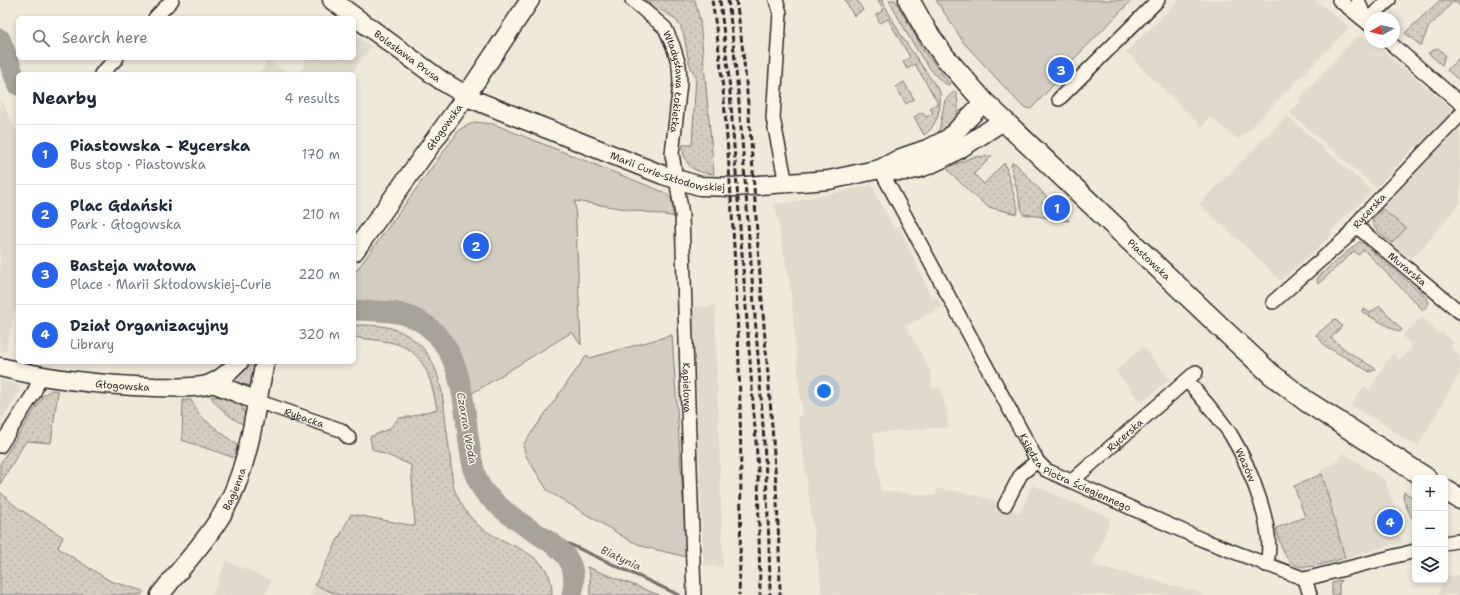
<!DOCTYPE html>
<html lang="en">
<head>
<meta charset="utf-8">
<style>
  body { margin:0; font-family:"Shantell Sans",sans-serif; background:#f2f2f3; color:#1f2937 }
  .controls { position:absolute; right:12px; bottom:12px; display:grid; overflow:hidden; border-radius:6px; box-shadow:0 2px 6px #0003 }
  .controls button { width:36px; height:36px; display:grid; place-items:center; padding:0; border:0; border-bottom:1px solid #e0e1e3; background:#fff; color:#1f2937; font:20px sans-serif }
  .compass { position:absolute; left:1364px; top:12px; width:36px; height:36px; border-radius:50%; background:#fff; box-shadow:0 2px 6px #0003; rotate:262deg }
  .you { position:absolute; left:824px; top:391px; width:14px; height:14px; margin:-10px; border:3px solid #fff; border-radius:50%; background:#1a73e8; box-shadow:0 0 0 6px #1a73e833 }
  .badge { display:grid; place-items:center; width:26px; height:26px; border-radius:50%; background:#2563eb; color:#fff; font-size:13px; font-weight:700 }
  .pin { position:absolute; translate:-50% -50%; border:2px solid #fff; box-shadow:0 1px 4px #0006 }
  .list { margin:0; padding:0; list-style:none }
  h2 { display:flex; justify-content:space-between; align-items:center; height:52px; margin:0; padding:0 16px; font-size:17px }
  h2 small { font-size:13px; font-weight:400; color:#747a83 }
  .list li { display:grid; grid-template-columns:26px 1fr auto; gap:12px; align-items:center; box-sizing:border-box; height:60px; padding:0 16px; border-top:1px solid #e0e1e3 }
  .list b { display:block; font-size:15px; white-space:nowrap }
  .list p { margin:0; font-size:13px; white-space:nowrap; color:#747a83 }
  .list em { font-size:13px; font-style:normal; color:#747a83 }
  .icon { flex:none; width:22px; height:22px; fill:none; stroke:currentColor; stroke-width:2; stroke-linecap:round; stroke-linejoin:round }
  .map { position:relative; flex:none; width:1460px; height:595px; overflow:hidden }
  .search { position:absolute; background:#fff; box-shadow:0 2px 6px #0003; left:16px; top:16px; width:340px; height:44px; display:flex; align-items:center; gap:10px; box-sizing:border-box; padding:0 14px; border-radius:6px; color:#747a83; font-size:15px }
  .panel { position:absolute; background:#fff; box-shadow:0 2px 6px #0003; left:16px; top:72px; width:340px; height:292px; border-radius:6px }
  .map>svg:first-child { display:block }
</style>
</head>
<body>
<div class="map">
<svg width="1460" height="595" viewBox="0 0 1460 595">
  <defs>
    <pattern id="grass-dots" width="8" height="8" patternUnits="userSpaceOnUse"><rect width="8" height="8" fill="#d2cdc0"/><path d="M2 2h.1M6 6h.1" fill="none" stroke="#b4b0a5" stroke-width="1.8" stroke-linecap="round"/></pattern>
    <pattern id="forest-firs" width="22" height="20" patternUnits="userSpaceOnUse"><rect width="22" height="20" fill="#d2cdc0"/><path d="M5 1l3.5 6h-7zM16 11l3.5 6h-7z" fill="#b4b0a5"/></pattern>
  </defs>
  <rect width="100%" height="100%" fill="#efe9da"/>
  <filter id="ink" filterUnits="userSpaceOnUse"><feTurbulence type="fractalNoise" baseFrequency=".025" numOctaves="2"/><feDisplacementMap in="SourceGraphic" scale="8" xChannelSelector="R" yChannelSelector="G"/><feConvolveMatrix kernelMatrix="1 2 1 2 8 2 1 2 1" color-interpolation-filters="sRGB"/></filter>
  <g filter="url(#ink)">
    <path fill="#e0dacc" d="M 1179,0 L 1315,0 L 1350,27 L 1239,140 L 1210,117 L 1202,127 L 1126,52 Z
      M 354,34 L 371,47 L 351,74 L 299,74 L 307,58 L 354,58 Z
      M 1365,36 L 1455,111 L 1419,148 L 1415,146 L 1376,188 L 1290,113 L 1300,102 L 1298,100 L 1356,37 Z
      M 267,61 L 293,74 L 260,74 Z
      M 0,97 L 18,134 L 18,312 L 14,311 L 6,352 L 0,350 Z
      M 1287,116 L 1372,191 L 1331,231 L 1331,236 L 1280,281 L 1261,261 L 1199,204 Z
      M 1460,126 L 1460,203 L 1416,256 L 1414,255 L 1411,259 L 1392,243 L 1405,228 L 1382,209 Z
      M 869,184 L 873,186 L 873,189 L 894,229 L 899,226 L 932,299 L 936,297 L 942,307 L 906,326 L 930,370 L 932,388 L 940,387 L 947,413 L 948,427 L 873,433 L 881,491 L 936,496 L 937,489 L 951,490 L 996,500 L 995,502 L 1020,513 L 1032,485 L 1111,518 L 1093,565 L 1191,590 L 1205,595 L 822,595 L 798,416 L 802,415 L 790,284 L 774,201 L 781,204 L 867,186 Z
      M 715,306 L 723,567 L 704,566 L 692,307 Z
      M 1422,317 L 1439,334 L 1442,331 L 1454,343 L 1451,346 L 1460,356 L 1460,375 L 1455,381 L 1418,446 L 1391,430 L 1392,428 L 1351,406 L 1364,386 L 1370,390 L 1385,365 L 1383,364 L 1394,353 L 1399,360 L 1412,347 L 1402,336 Z
      M 1143,347 L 1170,379 L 1142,403 L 1115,371 Z
      M 0,380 L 19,385 L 20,391 L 0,422 Z
      M 1343,453 L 1385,480 L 1394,506 L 1397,506 L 1398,510 L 1401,509 L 1403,517 L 1400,518 L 1401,521 L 1398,522 L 1402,542 L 1345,558 L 1321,470 L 1339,460 Z
      M 226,561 L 271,580 L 265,595 L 212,595 Z
      M 1460,575 L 1460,595 L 1438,595 L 1443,580 L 1445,580 L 1445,576 Z
      M 315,585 L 336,593 L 339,595 L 310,595 Z"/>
    <path fill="url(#grass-dots)" stroke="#7e7c76" d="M 644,0 L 695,0 L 700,21 L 714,174 C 692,172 685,167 682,145 L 692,145 L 696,76 C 683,61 690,36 676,20 C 669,13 653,7 644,0 Z
      M 845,0 L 857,0 L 863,10 L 854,16 Z
      M 878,0 L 882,0 L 902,37 L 940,92 C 942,106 937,127 924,135 L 914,117 L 922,112 L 926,117 L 933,113 L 930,108 L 938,103 L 915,64 L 907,69 L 903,62 L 910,57 L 888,19 L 880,23 L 876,15 L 884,10 Z
      M 889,0 L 895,0 L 924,51 L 950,84 L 948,85 C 929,78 899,19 889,0 Z
      M 1440,0 L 1460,0 L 1460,6 L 1454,1 L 1428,28 L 1421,46 L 1405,33 Z
      M 1438,48 L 1445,55 L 1442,65 L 1428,53 Z
      M 904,82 L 914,99 L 906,104 L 896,87 Z
      M 955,91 C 960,101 959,119 951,127 C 946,131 939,134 934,137 L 939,131 L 945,100 Z
      M 992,156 L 974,174 L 984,184 L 1003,164 L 1005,164 L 1018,209 L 1017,214 L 988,207 L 969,191 L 948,170 L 949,167 L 973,157 Z
      M 1012,163 L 1015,163 L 1069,221 L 1023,214 L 1011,167 Z
      M 1382,209 L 1406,228 L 1392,243 C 1385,237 1373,230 1372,220 Z
      M 1359,242 L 1363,243 L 1427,298 L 1429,303 L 1423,310 L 1364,250 L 1358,255 L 1354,251 L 1318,284 L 1317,280 L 1320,275 Z
      M 1380,306 L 1402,330 L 1399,332 L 1362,312 L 1363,308 L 1370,313 Z
      M 1335,319 L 1342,326 L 1331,338 L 1347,351 L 1376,369 L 1370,372 L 1329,348 L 1328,349 L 1316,335 Z
      M 354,325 C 365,325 380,325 391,328 C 437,343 442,383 446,425 C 449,445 451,465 453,486 C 458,500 466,514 478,525 C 504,548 554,550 552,595 L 339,595 L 315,585 L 351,514 L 415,526 L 411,465 L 372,449 L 370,437 L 389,429 L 399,418 L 409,417 L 437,409 C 432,385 427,355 400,345 C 386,340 369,340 354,337 Z
      M 248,366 L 252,366 L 256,369 L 252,386 L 234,382 L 235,377 Z
      M 51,390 L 58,391 L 51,443 L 26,441 L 0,484 L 0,464 L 44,395 Z
      M 211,396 C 231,398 248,401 245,425 C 237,423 213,404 211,396 Z
      M 183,400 L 191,400 L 200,416 L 237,445 L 235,458 L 182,440 Z
      M 1322,474 L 1345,558 C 1304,569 1287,579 1276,528 L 1305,517 L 1294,486 Z
      M 0,492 L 15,506 L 63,537 L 58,548 L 110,581 L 144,591 L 141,595 L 0,595 Z
      M 587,567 L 659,595 L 590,595 L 590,575 Z
      M 1342,580 L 1339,584 L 1339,595 L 1332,595 L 1332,583 Z"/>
    <path fill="url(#forest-firs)" stroke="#7e7c76" d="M 1404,492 L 1415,499 L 1415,518 L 1411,517 C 1408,508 1401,500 1404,492 Z"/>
    <path fill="#d2cdc0" stroke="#7e7c76" d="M 936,0 L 1132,0 L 1070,63 L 1068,74 L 1057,81 L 1031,109 L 1023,107 L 964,43 Z
      M 1460,57 L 1460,81 L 1447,70 Z
      M 475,122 L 493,124 L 666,193 L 672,200 L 673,217 L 677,217 L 575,201 L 581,345 L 572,332 L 471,394 L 468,376 L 458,348 L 445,331 L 433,320 L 416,310 L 354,301 L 354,274 L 460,129 Z
      M 672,335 L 687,557 L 645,547 L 627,539 L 548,491 L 526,456 L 523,445 L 587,355 L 590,358 Z"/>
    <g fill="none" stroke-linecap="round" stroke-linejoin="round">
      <path stroke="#75736d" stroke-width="3.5" d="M 554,545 L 569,544 L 679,595"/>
      <path stroke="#a6a399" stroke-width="21" d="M 0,39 L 18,85
        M 354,310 C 373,311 393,310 411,317 C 461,337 463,397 469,443 C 472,461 474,482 488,496 C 500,508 515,519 528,528 C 556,546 581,556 572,595"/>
      <defs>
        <g id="street">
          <path id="s1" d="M 632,0 L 665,28 L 673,46 L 679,65 L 680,83 L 672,154 L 682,215 L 694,595"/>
          <path d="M 776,0 L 780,13 L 773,118 L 786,184"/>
          <path d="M 1339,0 L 1370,25"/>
          <path d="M 1358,0 L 1366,21"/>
          <path d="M 155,18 L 172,0"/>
          <path d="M 1366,21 L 1389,0"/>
          <path d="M 1389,42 L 1460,103"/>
          <path d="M 101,74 L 117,58"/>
          <path d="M 1059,99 L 1158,0"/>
          <path id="s2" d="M 880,169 L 1038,462 L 1046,470 L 1203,540 L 1305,579 L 1415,551"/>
          <path id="s3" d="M 1356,226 L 1460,312"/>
          <path id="s4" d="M 1273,302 L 1346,238 L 1364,215 L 1460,115"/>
          <path id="s5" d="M 1187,380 C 1201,398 1218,415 1231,435 C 1248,463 1278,533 1266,565"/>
          <path id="s6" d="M 257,401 L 341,430 L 349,438"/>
          <path d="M 0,446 L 34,393 L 40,376"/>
          <path id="s7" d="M 1072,481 L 1196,372"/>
          <path d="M 1005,505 L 1021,474 L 1037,461"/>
          <path d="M 1445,543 L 1456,541"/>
          <path d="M 1305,579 L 1310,595"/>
        </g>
        <g id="secondary">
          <path id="s8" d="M 332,0 L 442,81 L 472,99 L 663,175 L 700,186 L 733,187 L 829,180 L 880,169 L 901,158 L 930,148 L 949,138 L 984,102"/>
          <path d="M 880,169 C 887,170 896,172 904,171 C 933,170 979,136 1003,121"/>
          <path id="s9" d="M 354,252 L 466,96 L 530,0"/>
          <path id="s10" d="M 0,367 C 51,380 102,385 155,387 C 172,387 191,389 207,385 C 220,381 230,371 239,362"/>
          <path d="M 213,383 L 257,401"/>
          <path id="s11" d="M 160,595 C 181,567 207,541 224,511 C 250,465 254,412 265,362"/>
        </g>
        <g id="primary">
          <path id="s12" d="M 909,0 L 927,32 L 944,56 L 984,102 L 1229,335 L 1271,374 L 1306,401 L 1426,478"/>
          <path d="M 1445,490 L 1460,499"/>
        </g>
      </defs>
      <use href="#street" stroke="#2b2b2b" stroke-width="16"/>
      <use href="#secondary" stroke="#2b2b2b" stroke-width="21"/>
      <use href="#primary" stroke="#2b2b2b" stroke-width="23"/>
      <use href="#street" stroke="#fcf5e5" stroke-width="13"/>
      <use href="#secondary" stroke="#fcf5e5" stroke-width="18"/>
      <use href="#primary" stroke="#fcf5e5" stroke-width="20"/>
      <path stroke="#2b2b2b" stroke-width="3" stroke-dasharray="6 3" stroke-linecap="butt" d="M 712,0 C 724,75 728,153 733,229 C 740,351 743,473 739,595
        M 720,0 L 729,79 L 758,469 L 760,595
        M 728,0 C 740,92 745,185 752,278 C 760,383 769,489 770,595
        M 736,0 C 750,91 753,183 760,275 C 768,381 779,488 780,595"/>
    </g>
  </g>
  <g text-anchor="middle" stroke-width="3" stroke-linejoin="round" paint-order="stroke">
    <g font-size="10" fill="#2b2b2b" stroke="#fcf5e5">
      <text dy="4" stroke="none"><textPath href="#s8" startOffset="94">Bolesława Prusa</textPath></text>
      <text dy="4" stroke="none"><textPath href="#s1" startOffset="99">Władysława Łokietka</textPath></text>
      <text dy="4" stroke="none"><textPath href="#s9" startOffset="154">Głogowska</textPath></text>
      <text dy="4" stroke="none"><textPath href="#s8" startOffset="381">Marii Curie-Skłodowskiej</textPath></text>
      <text dy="4" stroke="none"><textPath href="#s4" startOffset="133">Rycerska</textPath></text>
      <text dy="4" stroke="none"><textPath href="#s12" startOffset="355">Piastowska</textPath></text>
      <text dy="4" stroke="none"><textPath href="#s3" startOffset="67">Murarska</textPath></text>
      <text dy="4" stroke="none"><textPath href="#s10" startOffset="124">Głogowska</textPath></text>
      <text dy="4" stroke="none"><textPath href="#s1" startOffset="407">Kąpielowa</textPath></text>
      <text dy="4" stroke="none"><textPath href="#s6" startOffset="50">Rybacka</textPath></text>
      <text dy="4" stroke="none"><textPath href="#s7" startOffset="70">Rycerska</textPath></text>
      <text dy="4" stroke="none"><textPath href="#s5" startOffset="104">Wazów</textPath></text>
      <text dy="4" stroke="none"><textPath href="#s2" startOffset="369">Księdza Piotra Ściegiennego</textPath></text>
      <text dy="4" stroke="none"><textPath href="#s11" startOffset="130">Bagienna</textPath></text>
    </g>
    <g font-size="11" font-style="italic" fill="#565552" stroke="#fcf5e5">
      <text transform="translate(467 428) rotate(80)" y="4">Czarna Woda</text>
      <text transform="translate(621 558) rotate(25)" y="4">Białynia</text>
    </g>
  </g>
</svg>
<div class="controls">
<button>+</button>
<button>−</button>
<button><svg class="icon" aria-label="layers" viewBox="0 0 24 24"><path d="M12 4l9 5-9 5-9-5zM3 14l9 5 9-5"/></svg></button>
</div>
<svg class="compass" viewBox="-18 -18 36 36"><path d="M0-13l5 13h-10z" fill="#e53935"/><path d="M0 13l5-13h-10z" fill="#747a83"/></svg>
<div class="you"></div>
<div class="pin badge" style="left:1057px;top:208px">1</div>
<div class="pin badge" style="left:476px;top:246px">2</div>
<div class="pin badge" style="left:1061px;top:70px">3</div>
<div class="pin badge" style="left:1390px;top:522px">4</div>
<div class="search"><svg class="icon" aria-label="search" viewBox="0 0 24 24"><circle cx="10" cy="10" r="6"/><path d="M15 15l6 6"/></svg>Search here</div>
<section class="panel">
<h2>Nearby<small>4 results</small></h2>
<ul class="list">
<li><span class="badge">1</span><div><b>Piastowska - Rycerska</b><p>Bus stop · Piastowska</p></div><em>170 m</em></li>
<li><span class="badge">2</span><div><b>Plac Gdański</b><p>Park · Głogowska</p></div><em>210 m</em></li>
<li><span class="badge">3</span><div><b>Basteja wałowa</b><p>Place · Marii Skłodowskiej-Curie</p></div><em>220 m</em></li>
<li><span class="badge">4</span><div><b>Dział Organizacyjny</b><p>Library</p></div><em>320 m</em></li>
</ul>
</section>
</div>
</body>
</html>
